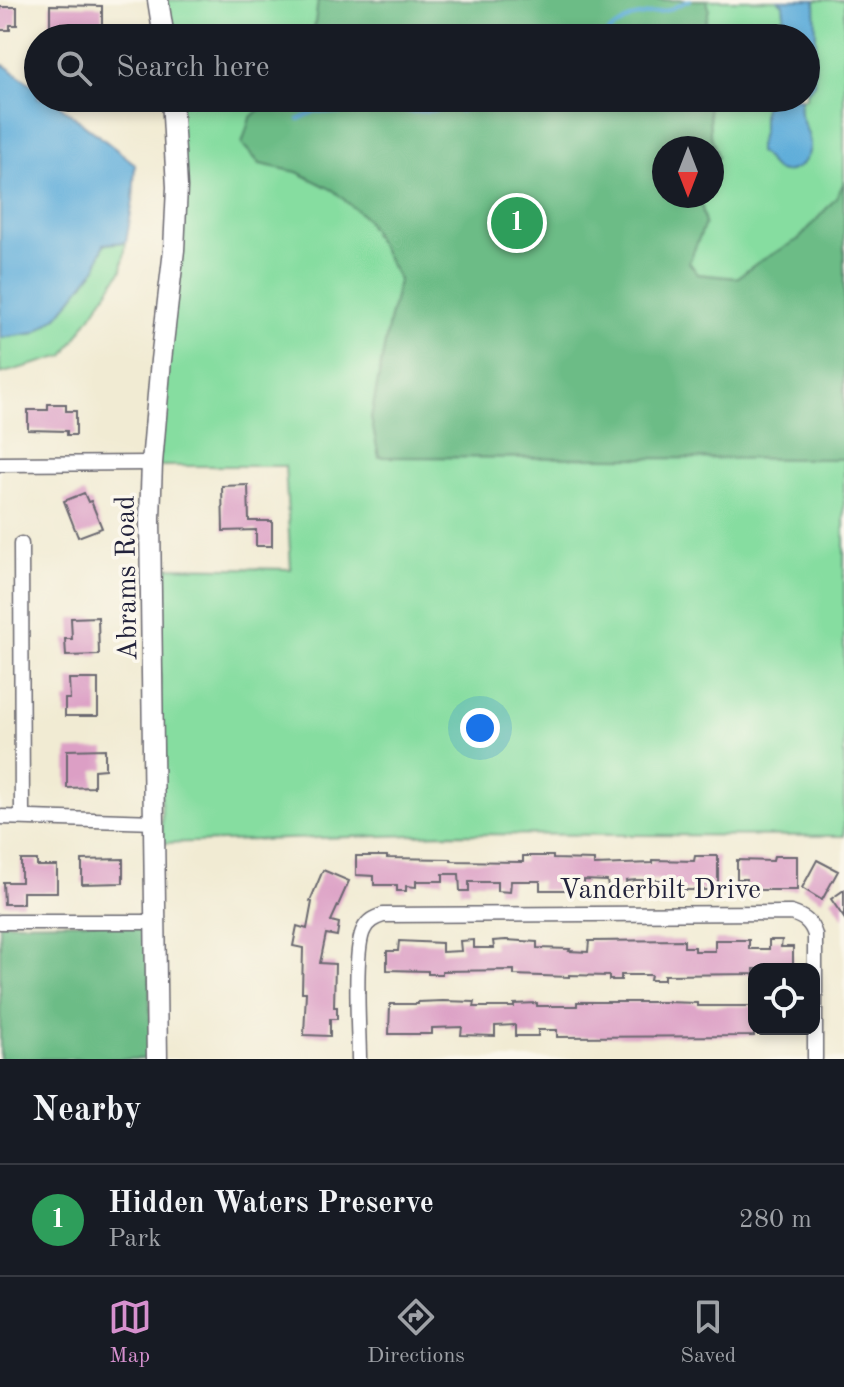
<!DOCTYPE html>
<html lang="en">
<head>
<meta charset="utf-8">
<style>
  body { margin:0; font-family:"Old Standard TT",serif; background:#20242c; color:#f1f3f6 }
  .controls { position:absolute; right:24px; bottom:24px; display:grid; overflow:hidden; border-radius:16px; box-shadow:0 4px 12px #0003 }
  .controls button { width:72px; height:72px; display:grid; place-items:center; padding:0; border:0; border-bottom:2px solid #363941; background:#171b24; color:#f1f3f6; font:40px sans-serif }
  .compass { position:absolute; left:652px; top:136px; width:72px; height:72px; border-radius:50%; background:#171b24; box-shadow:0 4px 12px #0003; rotate:180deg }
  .you { position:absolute; left:480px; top:728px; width:28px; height:28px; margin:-20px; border:6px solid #fff; border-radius:50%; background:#1a73e8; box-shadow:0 0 0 12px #1a73e833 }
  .badge { display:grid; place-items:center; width:52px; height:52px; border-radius:50%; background:#d690ce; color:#fff; font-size:26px; font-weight:700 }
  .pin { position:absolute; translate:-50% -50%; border:4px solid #fff; box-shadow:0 2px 8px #0006 }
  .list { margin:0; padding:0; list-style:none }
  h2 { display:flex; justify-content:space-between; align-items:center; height:104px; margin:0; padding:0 32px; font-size:34px }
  h2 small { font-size:26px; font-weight:400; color:#9ea1a6 }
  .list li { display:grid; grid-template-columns:52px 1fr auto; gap:24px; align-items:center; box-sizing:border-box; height:112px; padding:0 32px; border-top:2px solid #363941 }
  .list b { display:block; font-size:30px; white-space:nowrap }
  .list p { margin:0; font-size:26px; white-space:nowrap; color:#9ea1a6 }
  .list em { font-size:26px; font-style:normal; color:#9ea1a6 }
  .icon { flex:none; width:44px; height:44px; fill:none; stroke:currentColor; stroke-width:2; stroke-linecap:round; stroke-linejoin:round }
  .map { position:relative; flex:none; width:844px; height:1059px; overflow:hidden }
  .search { position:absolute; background:#171b24; box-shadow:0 4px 12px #0003; left:24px; right:24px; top:24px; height:88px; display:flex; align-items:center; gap:20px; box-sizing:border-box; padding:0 28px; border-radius:44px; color:#9ea1a6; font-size:30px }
  .sheet { height:216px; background:#171b24 }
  nav { display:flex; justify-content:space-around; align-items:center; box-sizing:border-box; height:112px; border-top:2px solid #363941; background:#171b24; font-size:22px; color:#9ea1a6 }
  nav a { display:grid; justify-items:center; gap:4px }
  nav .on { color:#d690ce }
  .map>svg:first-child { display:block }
</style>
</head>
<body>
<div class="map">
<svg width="844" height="1059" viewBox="0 0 844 1059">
  <rect width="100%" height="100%" fill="#fbf7ec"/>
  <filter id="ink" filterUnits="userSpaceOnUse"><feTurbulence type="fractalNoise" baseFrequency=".0125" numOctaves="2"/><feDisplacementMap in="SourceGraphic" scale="16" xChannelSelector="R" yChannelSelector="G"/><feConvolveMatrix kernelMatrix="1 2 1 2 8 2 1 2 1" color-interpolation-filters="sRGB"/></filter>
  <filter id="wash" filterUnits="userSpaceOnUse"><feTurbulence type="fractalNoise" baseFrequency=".006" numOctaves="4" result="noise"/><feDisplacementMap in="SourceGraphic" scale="32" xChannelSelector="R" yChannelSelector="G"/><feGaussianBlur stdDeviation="1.8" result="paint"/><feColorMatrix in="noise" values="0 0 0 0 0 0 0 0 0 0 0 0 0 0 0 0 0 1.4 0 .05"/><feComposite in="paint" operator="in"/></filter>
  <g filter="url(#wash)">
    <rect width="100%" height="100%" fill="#f1ebd3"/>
    <path fill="#86dda0" stroke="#54806e" stroke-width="2" fill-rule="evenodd" d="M 165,0 L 844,0 L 844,836 L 445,834 L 162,843 L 158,567 L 291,569 L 285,466 L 158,466 L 179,98 L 806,98 L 806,38 L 170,38 ZM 664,148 L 712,148 L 712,196 L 664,196 Z
      M 126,242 L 122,270 L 64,356 L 0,374 L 0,338 L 35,333 L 58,316 L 96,268 L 104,244 Z"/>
    <path fill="#6cbc86" stroke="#476f60" stroke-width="2" d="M 318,0 L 707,0 L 709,9 L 702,38 L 313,38 Z
      M 272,98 L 705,98 L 709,110 L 710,133 L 718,157 L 712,168 L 712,148 L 664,148 L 664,196 L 700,196 L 705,224 L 689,262 L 698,274 L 737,278 L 757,263 L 799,239 L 837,197 L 844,182 L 844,459 L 379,457 L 371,418 L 389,322 L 399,280 L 365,218 L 333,190 L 297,172 L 260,164 L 242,144 L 250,118 Z
      M 149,921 L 151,1059 L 0,1059 L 0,923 Z"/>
    <path fill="#60aeda" stroke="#41688a" stroke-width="2" d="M 778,0 L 815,0 L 816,38 L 814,84 L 806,93 L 806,38 L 776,38 L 775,27 L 784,15 L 783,4 Z
      M 0,65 L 4,65 L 38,89 L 38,98 L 50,98 L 135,164 L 133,201 L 126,242 L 104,244 L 96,268 L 58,316 L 35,333 L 0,338 Z
      M 768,98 L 802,98 C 790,120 826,139 801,165 C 796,169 790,172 783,172 C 770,171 769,157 758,152 L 758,146 L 763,130 L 763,111 Z"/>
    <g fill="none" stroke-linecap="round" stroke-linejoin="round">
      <path stroke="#60aeda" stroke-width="4" d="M 604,38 L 611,30 L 630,18 L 668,10 L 690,0
        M 299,119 L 316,111 L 338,113 L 360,107 L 379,109 L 396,108 L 412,112 L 438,110 L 447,106 L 460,111 L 491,98"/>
    </g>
    <g id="blocks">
      <path fill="#dc9fc5" d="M 50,5 L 102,6 L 102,25 L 92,25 L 92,38 L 50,38 Z
        M 0,7 L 17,7 L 17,25 L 10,25 L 10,30 L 0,30 Z
        M 48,404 L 66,404 L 66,411 L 76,411 L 76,435 L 67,435 L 67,431 L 28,430 L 28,410 L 48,410 Z
        M 248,485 L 249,521 L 272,521 L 272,546 L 256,546 L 256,530 L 223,531 L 222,486 Z
        M 84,493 L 88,502 L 91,501 L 102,528 L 78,537 L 64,501 Z
        M 98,617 L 99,655 L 66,656 L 65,639 L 72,639 L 71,618 Z
        M 69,679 L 98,679 L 98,716 L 65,716 L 65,699 L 70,699 Z
        M 105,749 L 105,769 L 94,770 L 94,787 L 67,788 L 67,750 Z
        M 356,856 L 387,856 L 387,858 L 451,859 L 451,861 L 523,862 L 523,856 L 553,856 L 553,859 L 594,860 L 594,865 L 653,863 L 653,860 L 694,861 L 695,856 L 718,856 L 718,890 L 662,890 L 662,880 L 637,880 L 626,881 L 627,886 L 608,887 L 607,881 L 584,880 L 584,886 L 574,886 L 574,890 L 540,890 L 540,881 L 511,881 L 510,892 L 497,891 L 497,882 L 469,882 L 469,891 L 460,891 L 459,874 L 443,874 L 443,881 L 416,881 L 416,887 L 406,886 L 406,891 L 397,891 L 397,885 L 374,885 L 374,876 L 356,875 Z
        M 774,856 L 797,856 L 797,890 L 746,890 L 746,879 L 737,879 L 737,860 L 773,861 Z
        M 123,859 L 123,883 L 82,884 L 82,860 Z
        M 21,860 L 37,860 L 37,866 L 57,866 L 57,892 L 23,892 L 23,904 L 4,904 L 3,882 L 21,882 Z
        M 817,860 L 838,871 L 822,900 L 802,888 Z
        M 323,870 L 349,881 L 331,921 L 339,923 L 337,936 L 326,934 L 320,963 L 335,964 L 334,1007 L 337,1007 L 337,1019 L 330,1019 L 330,1036 L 304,1035 L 306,992 L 302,992 L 303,948 L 293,946 L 297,926 L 307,929 L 312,902 L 310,901 Z
        M 844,890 L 844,918 L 831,899 Z
        M 474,940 L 474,948 L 494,948 L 493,941 L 506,940 L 537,942 L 537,948 L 570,949 L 569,951 L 588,952 L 589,941 L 684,940 L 684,947 L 695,947 L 695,951 L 715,951 L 715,940 L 749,940 L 749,949 L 769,949 L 769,940 L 782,940 L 781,947 L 793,947 L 793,969 L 754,969 L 754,974 L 664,975 L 664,980 L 650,980 L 651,975 L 621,975 L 621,980 L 609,980 L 609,976 L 569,975 L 569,977 L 514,975 L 514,970 L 442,971 L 442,974 L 428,974 L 428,971 L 387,970 L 387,951 L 398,951 L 399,941 L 442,943 L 442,952 L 461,951 L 460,941 Z
        M 443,1001 L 475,1002 L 474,1007 L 514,1007 L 514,1004 L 537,1003 L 537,1006 L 577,1006 L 577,1002 L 664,1002 L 697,1003 L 697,1006 L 754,1006 L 754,1036 L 557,1037 L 557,1030 L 538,1030 L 538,1036 L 515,1036 L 515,1025 L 495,1026 L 495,1036 L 461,1035 L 462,1027 L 432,1028 L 432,1034 L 389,1034 L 390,1004 L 418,1004 L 418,1002 Z"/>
    </g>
  </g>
  <g filter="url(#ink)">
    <use href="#blocks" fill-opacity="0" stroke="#6a6870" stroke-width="2"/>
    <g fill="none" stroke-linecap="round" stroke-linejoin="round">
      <defs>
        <path id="street" d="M 0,464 L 152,463
          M 21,544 L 22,817
          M 0,817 L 155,822
          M 0,922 L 156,922
          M 359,1059 C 359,1033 353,948 364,929 C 368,921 374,918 383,915 L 791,913 C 804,917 811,922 815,935 L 815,1059"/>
        <path id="secondary" d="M 158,0 L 164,38
          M 157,1059 L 150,518 L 152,463 L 161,360 L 174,250 L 177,187 L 172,98"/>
      </defs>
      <use href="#street" stroke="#6a6870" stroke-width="17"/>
      <use href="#secondary" stroke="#6a6870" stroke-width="23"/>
      <use href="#street" stroke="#fff" stroke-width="14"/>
      <use href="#secondary" stroke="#fff" stroke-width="20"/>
    </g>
  </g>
  <g text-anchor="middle" stroke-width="7" stroke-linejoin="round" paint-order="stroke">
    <g font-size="28" fill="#22223b" stroke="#fbf7ec">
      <text transform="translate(125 578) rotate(-91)" y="10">Abrams Road</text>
      <text x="660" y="898">Vanderbilt Drive</text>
    </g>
  </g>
</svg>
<div class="controls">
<button><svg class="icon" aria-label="locate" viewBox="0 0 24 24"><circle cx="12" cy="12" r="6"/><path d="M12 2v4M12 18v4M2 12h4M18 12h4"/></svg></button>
</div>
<svg class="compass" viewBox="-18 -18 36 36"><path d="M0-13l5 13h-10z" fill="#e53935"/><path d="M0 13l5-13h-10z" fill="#9ea1a6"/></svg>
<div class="you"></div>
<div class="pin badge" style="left:517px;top:223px;background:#2e9e5b">1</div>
<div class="search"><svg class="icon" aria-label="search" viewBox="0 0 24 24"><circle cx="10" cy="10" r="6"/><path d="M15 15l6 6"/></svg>Search here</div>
</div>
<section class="sheet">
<h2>Nearby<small></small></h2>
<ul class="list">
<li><span class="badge" style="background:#2e9e5b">1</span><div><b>Hidden Waters Preserve</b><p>Park</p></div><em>280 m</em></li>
</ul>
</section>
<nav>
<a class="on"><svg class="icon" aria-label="map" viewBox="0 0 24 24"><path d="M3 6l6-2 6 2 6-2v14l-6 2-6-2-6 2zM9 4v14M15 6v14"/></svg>Map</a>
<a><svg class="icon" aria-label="directions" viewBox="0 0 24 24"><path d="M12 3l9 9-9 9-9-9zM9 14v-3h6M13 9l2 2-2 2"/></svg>Directions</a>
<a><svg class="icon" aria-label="saved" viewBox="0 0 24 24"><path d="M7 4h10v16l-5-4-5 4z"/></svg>Saved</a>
</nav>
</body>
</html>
